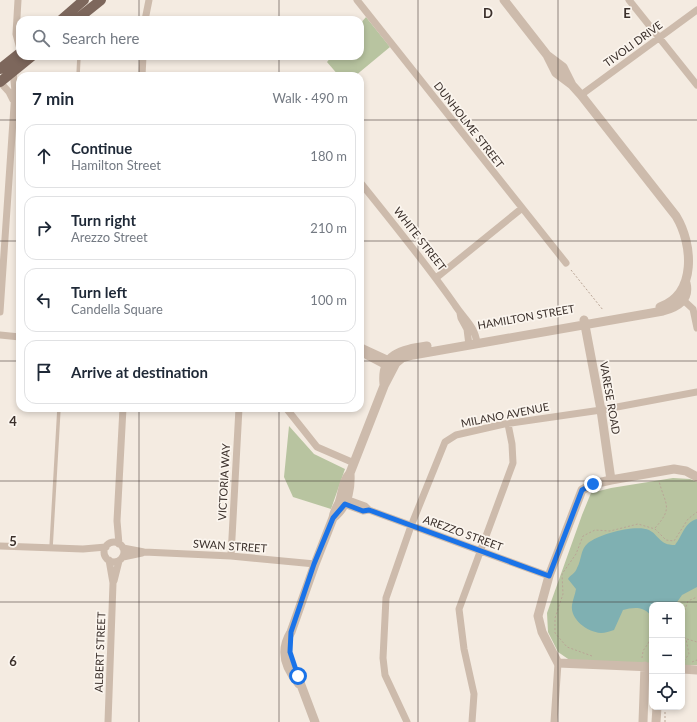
<!DOCTYPE html>
<html lang="en">
<head>
<meta charset="utf-8">
<style>
  body { margin:0; font-family:Lato,sans-serif; background:#f2f2f3; color:#1f2937 }
  .controls { position:absolute; right:12px; bottom:12px; display:grid; overflow:hidden; border-radius:8px; box-shadow:0 2px 6px #0003 }
  .controls button { width:36px; height:36px; display:grid; place-items:center; padding:0; border:0; border-bottom:1px solid #e0e1e3; background:#fff; color:#1f2937; font:20px sans-serif }
  .stop { position:absolute; width:12px; height:12px; margin:-9px; border:3px solid #1a73e8; border-radius:50%; background:#fff }
  .stop.end { background:#1a73e8; border-color:#fff; box-shadow:0 1px 4px #0008 }
  .list { margin:0; padding:0; list-style:none }
  h2 { display:flex; justify-content:space-between; align-items:center; height:52px; margin:0; padding:0 16px; font-size:17px }
  h2 small { font-size:13px; font-weight:400; color:#747a83 }
  .list li { display:grid; grid-template-columns:26px 1fr auto; gap:12px; align-items:center; box-sizing:border-box; height:64px; margin:0 8px 8px; padding:0 8px; border:1px solid #e0e1e3; border-radius:12px }
  .list b { display:block; font-size:15px; white-space:nowrap }
  .list p { margin:0; font-size:13px; white-space:nowrap; color:#747a83 }
  .list em { font-size:13px; font-style:normal; color:#747a83 }
  .icon { flex:none; width:22px; height:22px; fill:none; stroke:currentColor; stroke-width:2; stroke-linecap:round; stroke-linejoin:round }
  .map { position:relative; flex:none; width:697px; height:722px; overflow:hidden }
  .search { position:absolute; background:#fff; box-shadow:0 2px 6px #0003; left:16px; top:16px; width:348px; height:44px; display:flex; align-items:center; gap:10px; box-sizing:border-box; padding:0 14px; border-radius:12px; color:#747a83; font-size:15px }
  .panel { position:absolute; background:#fff; box-shadow:0 2px 6px #0003; left:16px; top:72px; width:348px; height:340px; border-radius:12px }
  .map>svg:first-child { display:block }
</style>
</head>
<body>
<div class="map">
<svg width="697" height="722" viewBox="0 0 697 722">
  <rect width="100%" height="100%" fill="#f4ebe1"/>
  <path fill="#b8c4a0" d="M 366,17 L 390,47 L 355,76 L 339,76 L 327,62 L 332,56 L 360,56 L 360,24 Z
    M 289,426 L 314,454 L 345,469 L 331,509 L 293,497 L 284,477 Z
    M 673,478 L 690,479 L 697,482 L 697,665 L 682,665 L 682,605 L 652,605 L 652,665 L 571,661 L 558,652 L 548,632 L 547,613 L 582,515 L 591,493 L 611,488 Z"/>
  <path fill="#7fb0b2" d="M 697,519 L 697,587 L 682,595 L 675,605 L 652,605 L 652,618 C 646,606 634,607 623,610 L 614,630 C 610,631 605,633 601,633 C 587,632 570,619 572,605 C 573,599 575,595 576,589 L 568,579 C 571,574 575,574 577,568 C 582,559 580,550 588,543 C 599,534 636,524 649,530 C 660,536 659,545 675,545 C 683,535 684,523 697,519 Z"/>
  <g fill="none" stroke-linecap="round" stroke-linejoin="round">
    <path stroke="#b9a596" stroke-width="1" stroke-dasharray="2 2" stroke-linecap="butt" d="M 571,270 L 603,310
      M 655,528 C 674,507 665,505 659,481
      M 682,618 L 688,601 L 697,597
      M 682,634 L 686,639 L 689,654 L 684,661
      M 687,639 L 697,642
      M 649,642 L 652,637
      M 592,656 L 567,647 L 555,633 L 555,618 L 563,594 L 562,574 L 576,554 L 583,536 L 595,530 L 610,531 L 638,524 L 655,529 L 666,540 L 674,541 L 688,519 L 697,512
      M 642,658 L 643,651 L 649,642 L 652,642
      M 692,662 L 697,660
      M 665,722 L 665,711"/>
    <path stroke="#cdbbac" stroke-width="3.5" d="M 78,76 L 79,56
      M 51,548 L 59,408"/>
    <path stroke="#cdbbac" stroke-width="7" d="M 18,0 L 16,34 L 20,49
      M 357,0 L 566,263
      M 629,0 L 697,85
      M 145,20 L 149,0
      M 142,76 L 143,56
      M 0,82 L 9,92 L 13,100
      M 581,95 L 697,10
      M 360,182 C 392,222 425,262 455,305 C 464,319 475,326 477,343
      M 436,278 L 521,209
      M 680,297 L 693,309 L 697,328
      M 0,312 L 15,91 L 13,72
      M 460,313 L 461,318 L 467,329 L 469,345
      M 0,335 L 20,337
      M 360,344 L 367,356 L 390,368
      M 363,348 L 389,360 L 392,363
      M 286,408 L 317,447 L 354,463
      M 343,498 L 365,506 L 369,510 L 549,576
      M 341,503 L 363,511 L 369,510
      M104 552a10 10 0 1 1 20 0a10 10 0 1 1-20 0Z
      M 119,544 L 117,521 L 123,408
      M 0,546 L 83,549 L 106,547
      M 123,548 L 144,552 L 231,556 L 315,564
      M 231,556 L 239,408
      M 123,557 L 142,553
      M 114,581 L 119,561
      M 108,722 L 113,583 L 109,560
      M 407,722 L 385,675 L 383,658 L 386,598 L 411,526 L 445,442 L 456,435 L 504,424 L 601,410 L 697,392
      M 472,722 L 474,694 L 464,649 L 459,609 L 513,463 L 512,444 L 508,424
      M 554,722 L 558,663"/>
    <path stroke="#cdbbac" stroke-width="9" d="M 504,0 L 547,55 L 563,67 L 572,85
      M 547,55 L 556,73 L 572,85 L 581,95 L 676,216 C 693,244 697,294 660,307
      M 584,320 L 601,410 L 611,480
      M 384,384 C 381,353 401,350 427,346
      M 333,518 C 347,507 351,490 350,473
      M 652,667 L 558,663 L 542,632 L 538,616 L 549,576 L 582,490 L 593,484 L 611,480 L 674,469 L 686,471 L 697,477
      M 682,669 L 697,670
      M 298,677 L 315,722
      M 299,684 C 285,668 280,650 291,632 L 315,564 L 333,518 C 334,512 336,508 339,503 C 343,492 342,482 350,473 L 384,386 L 396,363 L 402,358 L 413,355 L 663,311 C 678,307 690,300 686,283
      M 643,722 L 645,666
      M 656,722 L 657,707"/>
    <path stroke="#7d675c" stroke-width="10" d="M 61,20 L 84,0
      M 76,20 L 101,0
      M 0,69 L 20,53
      M 0,82 L 32,56"/>
  </g>
  <g fill="none" stroke-linecap="round" stroke-linejoin="round">
    <path stroke="#1a73e8" stroke-width="5" d="M 298,676 L 290,652 L 291,632 L 314,564 L 333,518 L 345,504 L 363,511 L 369,510 L 549,576 L 582,490 L 593,484"/>
  </g>
  <path fill="none" stroke="#3b302b" stroke-width="1" stroke-opacity="0.55" d="M 139,0 L 139,20M 279,0 L 279,20M 418,0 L 418,722M 558,0 L 558,722M 139,56 L 139,76M 279,56 L 279,76M 0,120 L 20,120M 360,120 L 697,120M 0,241 L 20,241M 360,241 L 697,241M 0,361 L 20,361M 360,361 L 697,361M 139,408 L 139,722M 279,408 L 279,722M 0,481 L 697,481M 0,602 L 697,602"/>
  <g text-anchor="middle" stroke-width="3.5" stroke-linejoin="round" paint-order="stroke">
    <g font-size="11" fill="#3b302b" stroke="#fbf5ee">
      <text transform="translate(633 44) rotate(-36)" y="4">TIVOLI DRIVE</text>
      <text transform="translate(469 125) rotate(52)" y="4">DUNHOLME STREET</text>
      <text transform="translate(420 239) rotate(52)" y="4">WHITE STREET</text>
      <text transform="translate(526 317) rotate(-10)" y="4">HAMILTON STREET</text>
      <text transform="translate(610 398) rotate(80)" y="4">VARESE ROAD</text>
      <text transform="translate(505 415) rotate(-11)" y="4">MILANO AVENUE</text>
      <text transform="translate(224 482) rotate(-87)" y="4">VICTORIA WAY</text>
      <text transform="translate(463 533) rotate(20)" y="4">AREZZO STREET</text>
      <text transform="translate(230 546) rotate(4)" y="4">SWAN STREET</text>
      <text transform="translate(100 652) rotate(-88)" y="4">ALBERT STREET</text>
    </g>
  </g>
  <g font-size="13" text-anchor="middle" font-weight="bold" fill="#3b302b" stroke="#fbf5ee" stroke-width="3.5" stroke-linejoin="round" paint-order="stroke">
    <text x="488" y="18">D</text>
    <text x="627" y="18">E</text>
    <text x="13" y="426">4</text>
    <text x="13" y="546">5</text>
    <text x="13" y="666">6</text>
  </g>
</svg>
<div class="controls">
<button>+</button>
<button>−</button>
<button><svg class="icon" aria-label="locate" viewBox="0 0 24 24"><circle cx="12" cy="12" r="6"/><path d="M12 2v4M12 18v4M2 12h4M18 12h4"/></svg></button>
</div>
<div class="stop" style="left:298px;top:676px"></div>
<div class="stop end" style="left:593px;top:484px"></div>
<div class="search"><svg class="icon" aria-label="search" viewBox="0 0 24 24"><circle cx="10" cy="10" r="6"/><path d="M15 15l6 6"/></svg>Search here</div>
<section class="panel">
<h2>7 min<small>Walk · 490 m</small></h2>
<ul class="list">
<li><svg class="icon" aria-label="ahead" viewBox="0 0 24 24"><path d="M12 20V5M6 11l6-6 6 6"/></svg><div><b>Continue</b><p>Hamilton Street</p></div><em>180 m</em></li>
<li><svg class="icon" aria-label="right" viewBox="0 0 24 24"><path d="M7 20v-9h11M14 6l5 5-5 5"/></svg><div><b>Turn right</b><p>Arezzo Street</p></div><em>210 m</em></li>
<li><svg class="icon" aria-label="left" viewBox="0 0 24 24"><path d="M17 20v-9H6M10 6l-5 5 5 5"/></svg><div><b>Turn left</b><p>Candella Square</p></div><em>100 m</em></li>
<li><svg class="icon" aria-label="arrive" viewBox="0 0 24 24"><path d="M6 21V4h12l-3 4 3 4H6"/></svg><div><b>Arrive at destination</b></div></li>
</ul>
</section>
</div>
</body>
</html>
